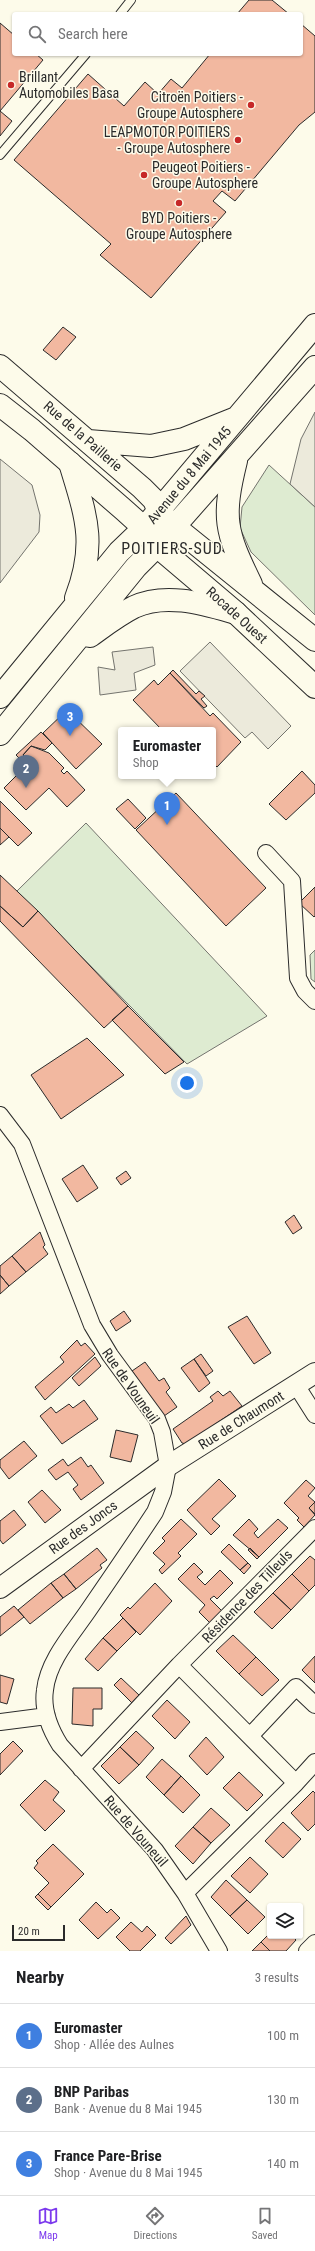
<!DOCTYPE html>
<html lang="en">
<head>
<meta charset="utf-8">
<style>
  body { margin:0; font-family:"Roboto Condensed",sans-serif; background:#f6f6f6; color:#202124 }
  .controls { position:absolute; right:12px; bottom:12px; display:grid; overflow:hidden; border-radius:4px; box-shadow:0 1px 3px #0004 }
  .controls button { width:36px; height:36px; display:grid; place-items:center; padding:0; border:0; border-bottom:1px solid #e0e0e0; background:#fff; color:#202124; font:20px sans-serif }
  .scale { position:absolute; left:12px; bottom:10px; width:53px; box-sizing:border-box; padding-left:4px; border:2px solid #2b2b2b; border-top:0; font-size:11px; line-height:14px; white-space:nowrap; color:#2b2b2b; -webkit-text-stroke:3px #fdfbea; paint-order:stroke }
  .you { position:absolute; left:187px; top:1083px; width:14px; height:14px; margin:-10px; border:3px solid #fff; border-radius:50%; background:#1a73e8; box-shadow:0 0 0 6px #1a73e833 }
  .badge { display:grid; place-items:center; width:26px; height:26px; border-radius:50%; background:#7c3aed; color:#fff; font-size:13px; font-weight:700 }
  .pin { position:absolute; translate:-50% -33px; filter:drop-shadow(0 1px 2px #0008) }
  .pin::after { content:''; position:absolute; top:21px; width:14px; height:12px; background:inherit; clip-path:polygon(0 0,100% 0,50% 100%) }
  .popup { position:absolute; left:118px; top:727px; width:98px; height:52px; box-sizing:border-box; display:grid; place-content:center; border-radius:4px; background:#fff; filter:drop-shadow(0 1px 3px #0005); font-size:13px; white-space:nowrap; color:#757577 }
  .popup b { font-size:15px; color:#202124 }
  .popup::after { content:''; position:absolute; left:50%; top:100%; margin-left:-8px; border:8px solid transparent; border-top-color:#fff }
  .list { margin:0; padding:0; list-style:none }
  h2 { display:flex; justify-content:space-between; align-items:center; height:52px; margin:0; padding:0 16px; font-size:17px }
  h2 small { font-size:13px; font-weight:400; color:#757577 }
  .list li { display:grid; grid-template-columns:26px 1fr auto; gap:12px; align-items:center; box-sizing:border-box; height:64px; padding:0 16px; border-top:1px solid #e0e0e0 }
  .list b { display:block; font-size:15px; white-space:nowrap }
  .list p { margin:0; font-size:13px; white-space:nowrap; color:#757577 }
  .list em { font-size:13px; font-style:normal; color:#757577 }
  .icon { flex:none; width:22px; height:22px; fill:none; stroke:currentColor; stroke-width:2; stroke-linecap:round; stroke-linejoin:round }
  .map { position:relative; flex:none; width:315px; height:1951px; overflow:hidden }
  .search { position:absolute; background:#fff; box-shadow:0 1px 3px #0004; left:12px; right:12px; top:12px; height:44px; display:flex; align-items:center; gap:10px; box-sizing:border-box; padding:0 14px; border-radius:4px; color:#757577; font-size:15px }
  .sheet { height:244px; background:#fff }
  nav { display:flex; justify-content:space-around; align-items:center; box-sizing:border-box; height:56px; border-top:1px solid #e0e0e0; background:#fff; font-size:11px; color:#757577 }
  nav a { display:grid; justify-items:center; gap:2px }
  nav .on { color:#7c3aed }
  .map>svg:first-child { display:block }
</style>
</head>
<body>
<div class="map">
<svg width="315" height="1951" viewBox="0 0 315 1951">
  <rect width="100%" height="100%" fill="#fdfbea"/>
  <path fill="#deebd1" stroke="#74746e" d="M 269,465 L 315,507 L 315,615 L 251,552 L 240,528 L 242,507 Z
    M 86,823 L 267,1016 L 187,1064 L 17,891 Z
    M 315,950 L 315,982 L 311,979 L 310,955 Z"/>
  <path fill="#eceadb" stroke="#74746e" d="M 315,412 L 315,507 L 290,484 L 301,439 Z
    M 0,459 L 32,485 L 40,515 L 39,532 L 0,583 Z
    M 210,642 L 291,726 L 268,749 L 252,732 L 245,738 L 180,671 Z
    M 153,647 L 155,665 L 134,673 L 136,690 L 100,695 L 98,667 L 115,670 L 112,652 Z"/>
  <path fill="#f2b8a0" stroke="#2b2b2b" d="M 249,0 L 272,0 L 289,14 L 237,14 Z
    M 0,23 L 14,35 L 14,54 L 36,54 L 43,60 L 0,111 L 12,121 L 0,136 Z
    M 301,24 L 315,36 L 315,112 L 299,125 L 235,201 L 222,191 L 213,201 L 226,212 L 151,298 L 100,255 L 111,244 L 14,160 L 88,74 L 124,106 L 145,82 L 158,94 L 171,79 L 182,88 L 210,54 L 301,54 Z
    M 63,327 L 76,337 L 56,360 L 43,350 Z
    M 173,670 L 196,694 L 199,691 L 205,696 L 201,699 L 207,706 L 204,708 L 170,673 Z
    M 170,673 L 210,716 L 213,713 L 241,742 L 217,767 L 213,763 L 213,730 L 162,730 L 133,700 L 154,680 L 158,685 Z
    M 67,710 L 102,744 L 76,769 L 43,733 Z
    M 41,732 L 52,743 L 45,750 L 31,746 L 23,755 L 24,756 L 21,760 L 16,755 Z
    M 31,746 L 49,753 L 64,768 L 61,771 L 64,774 L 67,771 L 85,790 L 67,807 L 49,788 L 26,810 L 4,788 L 27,765 L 21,760 L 24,756 L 23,755 Z
    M 302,771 L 315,785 L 315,793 L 286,820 L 269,804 Z
    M 176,793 L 266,888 L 226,926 L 136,830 Z
    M 128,799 L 146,818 L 135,829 L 116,809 Z
    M 0,801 L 32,833 L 18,846 L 0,828 Z
    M 0,828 L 9,837 L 0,845 Z
    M 0,875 L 38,911 L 23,927 L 0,906 Z
    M 315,887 L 315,916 L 314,917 L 299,903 Z
    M 0,906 L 23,927 L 38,911 L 128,1006 L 104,1028 L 0,921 Z
    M 128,1006 L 184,1062 L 165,1074 L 112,1020 Z
    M 87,1038 L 124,1075 L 61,1119 L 31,1075 Z
    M 83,1165 L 98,1188 L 77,1202 L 62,1179 Z
    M 126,1171 L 131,1178 L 121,1185 L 116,1178 Z
    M 294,1215 L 302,1228 L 293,1234 L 285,1222 Z
    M 40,1232 L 45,1245 L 43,1247 L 48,1254 L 26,1272 L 12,1256 Z
    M 12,1256 L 26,1272 L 9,1286 L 0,1275 L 0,1266 Z
    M 0,1275 L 9,1286 L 0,1294 Z
    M 124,1311 L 131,1321 L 116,1331 L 110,1321 Z
    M 247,1316 L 271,1353 L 254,1364 L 228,1327 Z
    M 77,1340 L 81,1346 L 85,1343 L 95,1354 L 45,1400 L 35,1387 L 64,1362 L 60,1357 Z
    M 201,1354 L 213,1371 L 206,1376 L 194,1359 Z
    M 95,1357 L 101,1366 L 79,1386 L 72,1378 Z
    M 194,1359 L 210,1383 L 199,1392 L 181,1368 Z
    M 145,1362 L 159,1381 L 164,1378 L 170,1388 L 166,1392 L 177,1407 L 164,1416 L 132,1371 Z
    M 218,1391 L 223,1396 L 230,1391 L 242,1406 L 186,1444 L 182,1443 L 173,1429 L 213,1401 L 210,1397 Z
    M 84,1400 L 98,1419 L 62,1444 L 40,1416 L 51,1407 L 56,1413 L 69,1404 L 73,1408 Z
    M 116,1430 L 138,1435 L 131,1462 L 110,1457 Z
    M 24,1441 L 37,1456 L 9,1479 L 0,1467 L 0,1460 Z
    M 81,1457 L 88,1467 L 91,1465 L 104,1483 L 81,1500 L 73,1489 L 78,1485 L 68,1472 L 56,1480 L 48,1470 L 63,1459 L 68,1466 Z
    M 219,1479 L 236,1496 L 212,1519 L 220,1526 L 211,1535 L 187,1510 Z
    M 306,1480 L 315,1488 L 308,1496 L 315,1502 L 309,1508 L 315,1515 L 304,1527 L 297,1520 L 299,1518 L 284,1503 Z
    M 42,1490 L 61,1510 L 45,1523 L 28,1502 Z
    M 315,1502 L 315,1514 L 309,1508 Z
    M 14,1510 L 26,1525 L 3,1544 L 0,1540 L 0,1521 Z
    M 181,1519 L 197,1534 L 178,1553 L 181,1556 L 162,1574 L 159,1570 L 165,1564 L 153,1553 L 165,1541 L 162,1538 Z
    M 249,1519 L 258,1529 L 254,1533 L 258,1538 L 278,1519 L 288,1528 L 259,1557 L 233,1535 Z
    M 229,1544 L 248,1563 L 240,1570 L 221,1552 Z
    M 97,1548 L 107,1560 L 100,1565 L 102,1568 L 76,1589 L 64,1574 Z
    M 250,1548 L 259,1557 L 257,1559 L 248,1550 Z
    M 310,1556 L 315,1560 L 315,1585 L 309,1591 L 292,1574 Z
    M 194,1563 L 203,1572 L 197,1577 L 205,1585 L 220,1570 L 233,1583 L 217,1599 L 214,1596 L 210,1599 L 222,1611 L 210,1623 L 199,1612 L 205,1605 L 178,1579 Z
    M 248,1563 L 251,1566 L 244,1574 L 240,1570 Z
    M 64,1574 L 76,1589 L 63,1598 L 51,1583 Z
    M 292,1574 L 309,1591 L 291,1610 L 273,1593 Z
    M 51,1583 L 63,1598 L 30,1624 L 18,1610 Z
    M 155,1583 L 172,1601 L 140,1635 L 120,1615 L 128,1607 L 130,1609 Z
    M 273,1593 L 291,1610 L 272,1629 L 254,1612 Z
    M 14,1606 L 24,1617 L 0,1636 L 0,1617 Z
    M 123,1618 L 136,1632 L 117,1651 L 103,1638 Z
    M 233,1635 L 256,1657 L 239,1674 L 216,1651 Z
    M 103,1638 L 117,1651 L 98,1671 L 85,1659 Z
    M 315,1656 L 315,1683 L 302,1670 Z
    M 256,1657 L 279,1680 L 262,1696 L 239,1674 Z
    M 0,1675 L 14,1679 L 7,1704 L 0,1702 Z
    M 121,1678 L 139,1695 L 132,1703 L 114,1685 Z
    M 73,1688 L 102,1688 L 102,1709 L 93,1709 L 93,1726 L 72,1724 Z
    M 167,1700 L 190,1722 L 175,1739 L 152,1716 Z
    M 136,1731 L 154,1748 L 139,1765 L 120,1747 Z
    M 206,1737 L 224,1757 L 207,1775 L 189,1756 Z
    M 13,1741 L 23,1751 L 0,1775 L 0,1754 Z
    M 120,1747 L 139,1765 L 119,1784 L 101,1766 Z
    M 162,1759 L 181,1776 L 164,1795 L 146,1777 Z
    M 239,1772 L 263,1795 L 247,1811 L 223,1788 Z
    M 181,1776 L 200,1795 L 183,1813 L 164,1795 Z
    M 45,1780 L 59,1792 L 53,1800 L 65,1811 L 45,1831 L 20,1805 Z
    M 313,1791 L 315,1793 L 315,1824 L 308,1831 L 291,1813 Z
    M 211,1808 L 230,1825 L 211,1843 L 193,1827 Z
    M 283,1822 L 301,1839 L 283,1858 L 265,1841 Z
    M 193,1827 L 211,1843 L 193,1864 L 175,1846 Z
    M 53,1844 L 84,1874 L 51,1907 L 38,1894 L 49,1883 L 34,1868 L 38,1863 L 36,1861 Z
    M 250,1857 L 268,1874 L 250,1893 L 231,1876 Z
    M 226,1880 L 247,1900 L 230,1916 L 211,1897 Z
    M 38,1894 L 51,1907 L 48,1910 L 35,1897 Z
    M 247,1900 L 265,1917 L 248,1934 L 230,1916 Z
    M 96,1902 L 107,1913 L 111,1909 L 120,1918 L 98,1939 L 79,1920 Z
    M 186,1916 L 191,1925 L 171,1944 L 165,1938 Z
    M 131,1922 L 142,1932 L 147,1926 L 156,1935 L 140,1951 L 130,1951 L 116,1937 Z
    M 270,1933 L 270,1936 L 292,1936 L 296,1940 L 286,1951 L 270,1951 L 261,1942 Z
    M 261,1942 L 270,1951 L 252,1951 Z"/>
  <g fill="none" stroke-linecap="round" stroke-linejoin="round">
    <defs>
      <path id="service" d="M 120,14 L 131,0
        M 0,155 L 86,54"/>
      <path id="minor" d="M 266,853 L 292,881 L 298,978 L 305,991 L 315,1001
        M 0,1115 L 22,1144 L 92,1325 L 110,1355 L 157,1419 L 162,1432 L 168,1466 L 163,1492 L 155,1512 C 134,1544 112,1576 90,1608 C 74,1632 48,1660 45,1690 C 42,1710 50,1729 60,1745 L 155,1850 L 185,1893 L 219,1951
        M 296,1385 L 315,1415
        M 179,1665 L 315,1528
        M 0,1722 L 47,1716
        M 250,1736 L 296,1687 L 315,1705
        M 81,1769 L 179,1665 L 296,1783 L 185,1893
        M 296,1783 L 315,1762
        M 307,1951 L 315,1943"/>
      <path id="tertiary" d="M 0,1588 L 168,1466 L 315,1373"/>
      <path id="secondary" d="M 70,463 C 86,516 97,543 76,598
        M 90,636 C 104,626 118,615 134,607 C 166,592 204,604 236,613
        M 0,697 L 119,552 L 144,528
        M 0,734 L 136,567 L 157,546"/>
      <path id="primary" d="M 0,366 L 142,488 L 154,500 L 159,512 L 175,527 L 315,640
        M 0,405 L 32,430 L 124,510 L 144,528 L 157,546 L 236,613 L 315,687
        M 88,441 L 151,446 L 184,439 L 234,419
        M 236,461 C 222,518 225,531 251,584
        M 150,521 L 315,325
        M 165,537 L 315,367"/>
    </defs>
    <use href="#service" stroke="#2b2b2b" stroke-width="10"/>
    <use href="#minor" stroke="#2b2b2b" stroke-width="18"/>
    <use href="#tertiary" stroke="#2b2b2b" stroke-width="22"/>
    <use href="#secondary" stroke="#2b2b2b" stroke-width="24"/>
    <use href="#primary" stroke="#2b2b2b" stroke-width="24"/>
    <use href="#service" stroke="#fdfbea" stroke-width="8"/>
    <use href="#minor" stroke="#fdfbea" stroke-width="16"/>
    <use href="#tertiary" stroke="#fdfbea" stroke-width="20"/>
    <use href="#secondary" stroke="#fdfbea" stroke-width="22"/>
    <use href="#primary" stroke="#fdfbea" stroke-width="22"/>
  </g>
  <g fill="#c62828" stroke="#fdfbea" stroke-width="1.5">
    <circle cx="11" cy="85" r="4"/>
    <circle cx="251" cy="105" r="4"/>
    <circle cx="238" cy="140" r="4"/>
    <circle cx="144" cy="175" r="4"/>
    <circle cx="179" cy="203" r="4"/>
  </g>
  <g text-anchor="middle" stroke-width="3" stroke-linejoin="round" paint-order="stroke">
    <g font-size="14" fill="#2b2b2b" stroke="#fdfbea" text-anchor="start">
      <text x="19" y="82">Brillant<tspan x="19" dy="16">Automobiles Basa</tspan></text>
      <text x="243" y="102" text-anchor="end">Citroën Poitiers -<tspan x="243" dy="16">Groupe Autosphere</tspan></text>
      <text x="230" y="137" text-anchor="end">LEAPMOTOR POITIERS<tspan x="230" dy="16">- Groupe Autosphere</tspan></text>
      <text x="152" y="172">Peugeot Poitiers -<tspan x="152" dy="16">Groupe Autosphere</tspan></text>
      <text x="179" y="223" text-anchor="middle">BYD Poitiers -<tspan x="179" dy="16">Groupe Autosphere</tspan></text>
    </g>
    <g font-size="14" fill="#2b2b2b" stroke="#fdfbea">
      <text transform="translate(83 436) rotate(41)" y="5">Rue de la Paillerie</text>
      <text transform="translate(189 475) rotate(-50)" y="5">Avenue du 8 Mai 1945</text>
      <text transform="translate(237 615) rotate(42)" y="5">Rocade Ouest</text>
      <text transform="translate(131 1386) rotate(55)" y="5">Rue de Vouneuil</text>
      <text transform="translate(241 1420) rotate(-32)" y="5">Rue de Chaumont</text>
      <text transform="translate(83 1527) rotate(-36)" y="5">Rue des Joncs</text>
      <text transform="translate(247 1596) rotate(-46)" y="5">Résidence des Tilleuls</text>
      <text transform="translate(136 1831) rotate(49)" y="5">Rue de Vouneuil</text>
    </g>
    <g font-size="16" letter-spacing="1" fill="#2b2b2b" stroke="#fdfbea">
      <text x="172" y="554">POITIERS-SUD</text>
    </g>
  </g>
</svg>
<div class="controls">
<button><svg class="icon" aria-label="layers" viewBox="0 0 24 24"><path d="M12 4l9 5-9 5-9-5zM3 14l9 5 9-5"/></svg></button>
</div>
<div class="scale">20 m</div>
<div class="you"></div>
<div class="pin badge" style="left:167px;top:825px;background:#3f7fe0">1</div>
<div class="popup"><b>Euromaster</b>Shop</div>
<div class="pin badge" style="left:26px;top:788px;background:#5c6f8a">2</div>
<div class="pin badge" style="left:70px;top:736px;background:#3f7fe0">3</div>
<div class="search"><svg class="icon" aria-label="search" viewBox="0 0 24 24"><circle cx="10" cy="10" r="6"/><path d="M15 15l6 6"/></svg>Search here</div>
</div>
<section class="sheet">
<h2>Nearby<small>3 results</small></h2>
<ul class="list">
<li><span class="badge" style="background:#3f7fe0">1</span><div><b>Euromaster</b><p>Shop · Allée des Aulnes</p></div><em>100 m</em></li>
<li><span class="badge" style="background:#5c6f8a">2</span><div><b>BNP Paribas</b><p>Bank · Avenue du 8 Mai 1945</p></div><em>130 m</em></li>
<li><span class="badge" style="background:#3f7fe0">3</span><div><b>France Pare-Brise</b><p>Shop · Avenue du 8 Mai 1945</p></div><em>140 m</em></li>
</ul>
</section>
<nav>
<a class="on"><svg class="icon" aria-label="map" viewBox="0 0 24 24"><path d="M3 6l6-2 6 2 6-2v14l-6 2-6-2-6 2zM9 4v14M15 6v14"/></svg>Map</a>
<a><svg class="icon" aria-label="directions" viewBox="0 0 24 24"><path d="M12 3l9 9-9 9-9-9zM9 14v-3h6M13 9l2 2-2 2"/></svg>Directions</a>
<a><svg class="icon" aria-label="saved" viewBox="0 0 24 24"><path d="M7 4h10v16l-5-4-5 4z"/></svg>Saved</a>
</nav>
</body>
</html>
